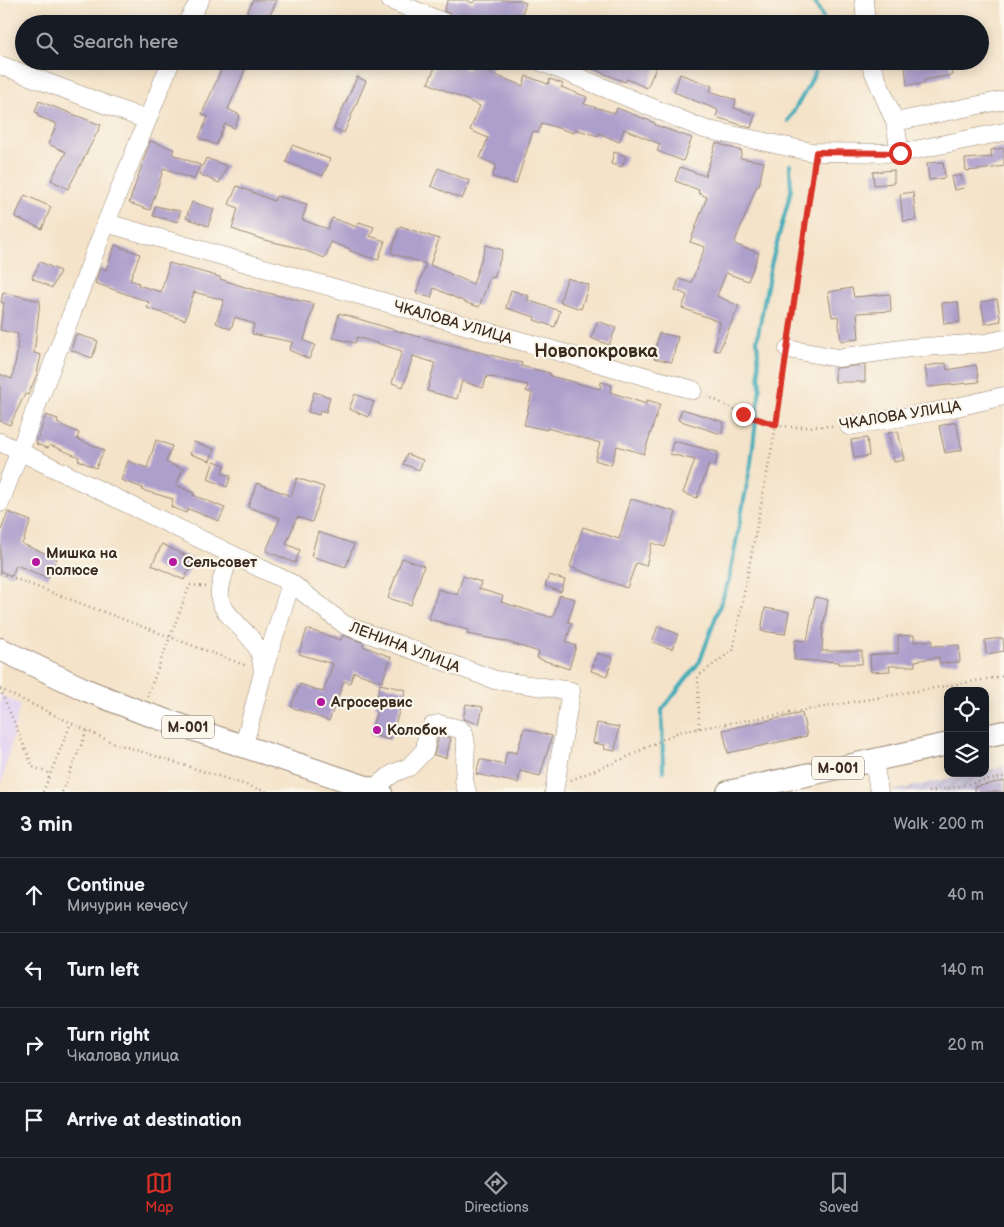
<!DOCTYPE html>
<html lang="en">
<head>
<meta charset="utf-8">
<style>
  body { margin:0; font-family:"Balsamiq Sans",sans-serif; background:#242831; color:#f1f3f6 }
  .controls { position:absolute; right:15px; bottom:15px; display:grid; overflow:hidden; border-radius:10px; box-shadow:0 2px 12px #0003 }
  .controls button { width:45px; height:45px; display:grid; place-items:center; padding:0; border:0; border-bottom:1px solid #363941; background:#171b24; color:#f1f3f6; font:25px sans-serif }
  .stop { position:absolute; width:15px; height:15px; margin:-11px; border:4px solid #d93025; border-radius:50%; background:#fff }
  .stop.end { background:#d93025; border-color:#fff; box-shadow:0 1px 5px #0008 }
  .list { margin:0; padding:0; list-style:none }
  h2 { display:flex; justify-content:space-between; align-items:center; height:65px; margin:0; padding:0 20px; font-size:21px }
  h2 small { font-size:16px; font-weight:400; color:#9ea1a6 }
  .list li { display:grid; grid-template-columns:32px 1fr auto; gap:15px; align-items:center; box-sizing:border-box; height:75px; padding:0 20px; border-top:1px solid #363941 }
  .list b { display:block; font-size:19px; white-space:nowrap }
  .list p { margin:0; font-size:16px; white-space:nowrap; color:#9ea1a6 }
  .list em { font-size:16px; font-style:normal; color:#9ea1a6 }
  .icon { flex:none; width:28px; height:28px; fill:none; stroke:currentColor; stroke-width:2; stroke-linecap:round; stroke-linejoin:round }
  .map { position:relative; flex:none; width:1004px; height:792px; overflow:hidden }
  .search { position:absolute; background:#171b24; box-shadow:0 2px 12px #0003; left:15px; right:15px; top:15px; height:55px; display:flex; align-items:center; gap:12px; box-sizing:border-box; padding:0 18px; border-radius:28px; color:#9ea1a6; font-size:19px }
  .sheet { height:365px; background:#171b24 }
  nav { display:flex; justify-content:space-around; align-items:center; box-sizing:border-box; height:70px; border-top:1px solid #363941; background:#171b24; font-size:14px; color:#9ea1a6 }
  nav a { display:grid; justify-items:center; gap:2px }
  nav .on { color:#d93025 }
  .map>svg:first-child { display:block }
</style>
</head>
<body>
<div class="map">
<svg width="1004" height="792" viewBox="0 0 1004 792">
  <defs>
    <pattern id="industrial-furrows" width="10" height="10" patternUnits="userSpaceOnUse" patternTransform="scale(1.25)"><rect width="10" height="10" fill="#c6c0d9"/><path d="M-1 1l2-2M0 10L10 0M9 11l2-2" fill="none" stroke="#aba5ba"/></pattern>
  </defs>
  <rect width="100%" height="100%" fill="#fbf7ec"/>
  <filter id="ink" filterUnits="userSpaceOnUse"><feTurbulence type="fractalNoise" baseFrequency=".02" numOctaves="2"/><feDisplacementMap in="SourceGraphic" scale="10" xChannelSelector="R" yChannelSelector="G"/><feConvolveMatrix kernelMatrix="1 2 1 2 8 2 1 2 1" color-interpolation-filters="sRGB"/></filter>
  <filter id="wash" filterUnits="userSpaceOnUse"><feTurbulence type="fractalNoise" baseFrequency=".0096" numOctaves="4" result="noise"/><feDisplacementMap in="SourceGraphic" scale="20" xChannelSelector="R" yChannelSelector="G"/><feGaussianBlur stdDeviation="1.12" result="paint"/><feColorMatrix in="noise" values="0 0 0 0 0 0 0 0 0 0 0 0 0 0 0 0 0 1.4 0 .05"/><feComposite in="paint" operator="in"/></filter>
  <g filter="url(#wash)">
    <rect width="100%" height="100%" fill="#f4e3c9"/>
    <path fill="#e4d3f1" d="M 0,694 L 20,705 L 0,791 Z"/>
    <path fill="url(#industrial-furrows)" d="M 1004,766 L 1004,792 L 889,792 L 973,773 L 985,773 L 985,771 Z"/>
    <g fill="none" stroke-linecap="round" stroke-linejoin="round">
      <path stroke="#3cabb9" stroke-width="4" d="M 814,0 L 826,24
        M 788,121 L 809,85 L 820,61
        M 663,771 L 662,710 L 700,661 L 729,580 L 751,463 L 760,387 L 757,340 L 771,265 L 791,191 L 790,165"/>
    </g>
    <g id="blocks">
      <path fill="#ad9fcb" d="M 253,0 L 277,0 L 266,24 L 242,24 Z
        M 448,0 L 466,0 L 473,3 L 475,0 L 519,0 L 526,3 L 518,24 L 458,24 L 456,17 L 444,11 Z
        M 225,61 L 249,61 L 228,109 L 240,115 L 234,128 L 225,124 L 216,145 L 199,138 L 208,117 L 202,114 Z
        M 438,61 L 447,61 L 468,70 L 471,61 L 494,61 L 490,73 L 523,86 L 526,76 L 548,84 L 550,79 L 563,84 L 561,87 L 587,97 L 584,104 L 615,113 L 617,108 L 655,123 L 655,125 L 692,138 L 683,161 L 657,151 L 660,144 L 624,129 L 619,142 L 599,133 L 598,136 L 575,129 L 574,133 L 542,123 L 538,133 L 533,131 L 516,184 L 492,177 L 496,165 L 480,158 L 488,138 L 470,130 L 480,106 L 428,83 Z
        M 573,61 L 659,61 L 647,88 L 627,79 L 625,82 Z
        M 941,61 L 949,61 L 952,75 L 924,80 L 924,84 L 907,85 L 905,67 L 931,64 Z
        M 680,74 L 712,86 L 710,91 L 736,100 L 734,108 L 755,115 L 751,128 L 716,117 L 718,110 L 674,92 Z
        M 357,77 L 366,81 L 344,133 L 334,128 Z
        M 39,101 L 101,125 L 68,189 L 51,180 L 66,152 L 48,144 L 57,124 L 37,116 L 38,113 L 35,112 Z
        M 150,141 L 174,149 L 172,154 L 200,165 L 194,180 L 164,168 L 150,210 L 129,203 Z
        M 716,143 L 742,151 L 740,158 L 764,162 L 759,186 L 757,186 L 734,244 L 759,253 L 748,281 L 726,273 L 717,296 L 739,306 L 719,351 L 714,350 L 720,322 L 682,308 L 687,295 L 675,290 L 679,279 L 691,283 L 705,247 L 690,242 L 707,197 L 698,193 L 699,190 L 675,181 L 680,167 L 705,176 Z
        M 292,145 L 330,159 L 323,176 L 286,162 Z
        M 1004,148 L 1004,166 L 987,169 L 966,171 L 965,159 L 992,157 L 991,150 Z
        M 614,152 L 626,156 L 622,167 L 611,164 Z
        M 206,158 L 227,166 L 219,183 L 199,174 Z
        M 943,162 L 945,178 L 929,180 L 927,163 Z
        M 438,168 L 470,181 L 462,199 L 431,186 Z
        M 894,170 L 894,183 L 874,185 L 873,172 Z
        M 961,175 L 964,188 L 954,190 L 951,177 Z
        M 237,186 L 274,201 L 276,196 L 307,204 L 302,220 L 328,229 L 332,218 L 357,227 L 359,222 L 374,227 L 370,236 L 385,241 L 378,260 L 350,251 L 350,249 L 331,242 L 325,258 L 295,247 L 264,240 L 232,229 L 238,208 L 229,204 Z
        M 913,192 L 916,220 L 903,221 L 900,194 Z
        M 25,195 L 51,207 L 42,229 L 15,217 Z
        M 192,202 L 214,209 L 208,226 L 186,218 Z
        M 155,206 L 180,211 L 178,222 L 153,216 Z
        M 400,226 L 439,239 L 430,265 L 473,284 L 486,245 L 503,250 L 494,278 L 490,277 L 479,307 L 467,303 L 434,288 L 431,298 L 416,293 L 426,264 L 391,253 Z
        M 115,245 L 140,254 L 130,280 L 139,283 L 138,285 L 161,292 L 169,263 L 220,277 L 220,279 L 251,289 L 314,304 L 304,341 L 315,345 L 309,359 L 289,350 L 293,342 L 252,334 L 254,324 L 235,317 L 231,329 L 216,323 L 224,300 L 194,292 L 185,320 L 147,308 L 149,302 L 95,283 L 100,268 L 106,270 Z
        M 40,262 L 60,271 L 52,288 L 32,278 Z
        M 567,278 L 589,285 L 581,309 L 560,302 Z
        M 852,288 L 854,297 L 890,294 L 891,311 L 857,313 L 859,339 L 841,341 L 838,316 L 832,317 L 828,292 Z
        M 511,290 L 529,296 L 527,300 L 560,311 L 555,327 L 534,320 L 535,317 L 506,308 Z
        M 3,292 L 40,301 L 34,353 L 41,355 L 37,374 L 28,395 L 25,394 L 10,425 L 0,421 L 0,374 L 12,379 L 18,349 L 17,349 L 18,334 L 0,330 L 4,303 L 1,302 Z
        M 997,299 L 1001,321 L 985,324 L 981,302 Z
        M 958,302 L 960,322 L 944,324 L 942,303 Z
        M 339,313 L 408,334 L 522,363 L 521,366 L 550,373 L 550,376 L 600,389 L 601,382 L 612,385 L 610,392 L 646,404 L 647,400 L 660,404 L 644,454 L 617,446 L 611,465 L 595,460 L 600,443 L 547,428 L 547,430 L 524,425 L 532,393 L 526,391 L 528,385 L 487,376 L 483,388 L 462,381 L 457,399 L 427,391 L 435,363 L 413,356 L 403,387 L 392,383 L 402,351 L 357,337 L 355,343 L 333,338 Z
        M 598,321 L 616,328 L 609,345 L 591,338 Z
        M 659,333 L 678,337 L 672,362 L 653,358 Z
        M 76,334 L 98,341 L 92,358 L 71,350 Z
        M 946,363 L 947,370 L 976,365 L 979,382 L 928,387 L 925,366 Z
        M 865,365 L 865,382 L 835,382 L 835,368 Z
        M 314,392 L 330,397 L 326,412 L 320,410 L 319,415 L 308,412 Z
        M 355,394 L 374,402 L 368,417 L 349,409 Z
        M 682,409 L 724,422 L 721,434 L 678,420 Z
        M 46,415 L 58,419 L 57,423 L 79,433 L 77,439 L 104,450 L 96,468 L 78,460 L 79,457 L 50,445 L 48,448 L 36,444 Z
        M 956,422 L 962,450 L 945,453 L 939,426 Z
        M 898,431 L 904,460 L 894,462 L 888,433 Z
        M 867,438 L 869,456 L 854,458 L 851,440 Z
        M 156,440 L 172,446 L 166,462 L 183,469 L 176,485 L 194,493 L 193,495 L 225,508 L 219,521 L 188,509 L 186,513 L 171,507 L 173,499 L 142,490 L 143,488 L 121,480 L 128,461 L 147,468 Z
        M 673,441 L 718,452 L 715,466 L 709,464 L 697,498 L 683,493 L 695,460 L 670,454 Z
        M 194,442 L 214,449 L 210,461 L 190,454 Z
        M 407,454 L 423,460 L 419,470 L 403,464 Z
        M 214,461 L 225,465 L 222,473 L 231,476 L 227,487 L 208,479 Z
        M 297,478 L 324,487 L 312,522 L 297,517 L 286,544 L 300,550 L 295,563 L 266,551 L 280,518 L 248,507 L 257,483 L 291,496 Z
        M 631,499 L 676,512 L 665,547 L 652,543 L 646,566 L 636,563 L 627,588 L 570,567 L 583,527 L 619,539 Z
        M 8,512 L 31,521 L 22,544 L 57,558 L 48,578 L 16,565 L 12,576 L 0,571 L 0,533 Z
        M 318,532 L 354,544 L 346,567 L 311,556 Z
        M 162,544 L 194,560 L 184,580 L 152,565 Z
        M 402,558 L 424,566 L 411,605 L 388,598 Z
        M 549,575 L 565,580 L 561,592 L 545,586 Z
        M 463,576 L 481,582 L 479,589 L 503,596 L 501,602 L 550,617 L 553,617 L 560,595 L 575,599 L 568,622 L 572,623 L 566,642 L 576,646 L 569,669 L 537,658 L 539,652 L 504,641 L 467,634 L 468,630 L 429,619 L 438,589 L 457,595 Z
        M 815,597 L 828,600 L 823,628 L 822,651 L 862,651 L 862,664 L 839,664 L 839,662 L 794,660 L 795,640 L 807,641 Z
        M 765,608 L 789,612 L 785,634 L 761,631 Z
        M 658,626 L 678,634 L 672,649 L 652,642 Z
        M 307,629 L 341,640 L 343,635 L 364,643 L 363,646 L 391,657 L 382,682 L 354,672 L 350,683 L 344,681 L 329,721 L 291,707 L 300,684 L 323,692 L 333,664 L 299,654 Z
        M 914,635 L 914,642 L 932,640 L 932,646 L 959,645 L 960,662 L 939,663 L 939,657 L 915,661 L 915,666 L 889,666 L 890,671 L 871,672 L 870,655 L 898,653 L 898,636 Z
        M 1003,638 L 1004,651 L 986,654 L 985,640 Z
        M 597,653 L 613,658 L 607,676 L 591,671 Z
        M 380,684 L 406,690 L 390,740 L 370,734 L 378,706 L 375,706 Z
        M 466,704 L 483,707 L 479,724 L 463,719 Z
        M 802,713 L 807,736 L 728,753 L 723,730 Z
        M 597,723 L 619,727 L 615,751 L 604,749 L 605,745 L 593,743 Z
        M 524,728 L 552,736 L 540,776 L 520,771 L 518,783 L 476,774 L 480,759 L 504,765 L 507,751 L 517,753 Z
        M 439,735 L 451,738 L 446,758 L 434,755 Z
        M 1004,781 L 1004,792 L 974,792 L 974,787 Z"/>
    </g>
  </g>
  <g filter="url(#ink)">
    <use href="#blocks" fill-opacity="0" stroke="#988674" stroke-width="1"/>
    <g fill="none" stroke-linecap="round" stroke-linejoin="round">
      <defs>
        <path id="minor" d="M 390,0 L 448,24
          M 864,0 L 866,24
          M 186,24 L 200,0
          M 539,61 L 704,129 L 812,152 L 900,153 L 895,122 L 1004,100
          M 869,61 L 895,122
          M 0,65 L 147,120
          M 900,153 L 1004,132
          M 106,223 L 693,390
          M 788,349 L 838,358 L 909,348 L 986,343 L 1004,339
          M 849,426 L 944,410 L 1004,396
          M 0,442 L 291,583 L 345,625 L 495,680 L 571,691 L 554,792
          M 0,503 L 106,223 L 171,61
          M 230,554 C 226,568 218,585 220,599 C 223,616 253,634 259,652 C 261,657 262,665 263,671
          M 244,745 L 263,672 L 291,583
          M 874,760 L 879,792
          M 372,789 L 394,773 L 409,767 L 425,750 L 427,734 L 432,726 L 439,724 L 460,729 L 464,733 L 466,745 L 464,780 L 467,792"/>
        <path id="major" d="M 0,649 L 86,690 L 141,712 L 381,792
          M 985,736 L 1004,732
          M 728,792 L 948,744"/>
      </defs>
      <use href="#minor" stroke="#988674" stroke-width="19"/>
      <use href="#major" stroke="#988674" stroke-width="24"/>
      <path stroke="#988674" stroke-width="2.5" stroke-dasharray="1 4" stroke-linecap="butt" d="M 790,334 L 814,166
        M 707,396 C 729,407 752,419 776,425 C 795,429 816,426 835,426
        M 0,573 L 247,666
        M 0,689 L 111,742 L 268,792
        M 0,689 L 33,767 L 51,774
        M 147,697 L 190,585 L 207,587
        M 699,728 L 698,676 L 733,650 L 778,416 L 786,362
        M 571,780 L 625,758 L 678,732 L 1004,676
        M 43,792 L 71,723
        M 62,792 L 87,731
        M 929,792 L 1004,777"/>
      <use href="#minor" stroke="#fff" stroke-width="18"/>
      <use href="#major" stroke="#fff" stroke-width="22"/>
    </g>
  </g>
  <g fill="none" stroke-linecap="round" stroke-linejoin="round" filter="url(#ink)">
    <path stroke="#d93025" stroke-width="6" d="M 743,414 L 776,425 L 816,152 L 900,153"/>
  </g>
  <g fill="#b5179e" stroke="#fbf7ec" stroke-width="2">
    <circle cx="36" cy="562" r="5"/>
    <circle cx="173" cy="562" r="5"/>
    <circle cx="321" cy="702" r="5"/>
    <circle cx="377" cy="730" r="5"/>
  </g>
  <g text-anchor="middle" stroke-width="4.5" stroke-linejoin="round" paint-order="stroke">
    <g fill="#fbf7ec" stroke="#75685c" stroke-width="1">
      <rect x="162" y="715.5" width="52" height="23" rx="4"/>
      <rect x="812" y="756.5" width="52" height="23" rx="4"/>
    </g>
    <g font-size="14" font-weight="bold" fill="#3b2a1e">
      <text x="188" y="732">М-001</text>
      <text x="838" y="773">М-001</text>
    </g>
    <g font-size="15" fill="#3b2a1e" stroke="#fbf7ec">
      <text transform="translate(453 322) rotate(16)" y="5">ЧКАЛОВА УЛИЦА</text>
      <text transform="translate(900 415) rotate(-9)" y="5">ЧКАЛОВА УЛИЦА</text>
      <text transform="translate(405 647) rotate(21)" y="5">ЛЕНИНА УЛИЦА</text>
    </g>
    <g font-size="15" font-weight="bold" fill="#3b2a1e" stroke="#fbf7ec" text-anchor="start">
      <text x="46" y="558">Мишка на<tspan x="46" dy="17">полюсе</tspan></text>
      <text x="183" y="567">Сельсовет</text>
      <text x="331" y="707">Агросервис</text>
      <text x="387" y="735">Колобок</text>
    </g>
    <g font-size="18" font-weight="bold" fill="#3b2a1e" stroke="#fbf7ec">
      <text x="596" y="357">Новопокровка</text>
    </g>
  </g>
</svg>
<div class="controls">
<button><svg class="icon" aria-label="locate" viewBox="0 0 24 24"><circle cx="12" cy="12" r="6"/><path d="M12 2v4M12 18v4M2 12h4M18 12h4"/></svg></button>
<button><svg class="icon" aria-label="layers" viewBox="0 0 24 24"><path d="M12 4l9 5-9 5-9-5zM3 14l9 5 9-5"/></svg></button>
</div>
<div class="stop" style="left:900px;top:153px"></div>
<div class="stop end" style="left:743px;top:414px"></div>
<div class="search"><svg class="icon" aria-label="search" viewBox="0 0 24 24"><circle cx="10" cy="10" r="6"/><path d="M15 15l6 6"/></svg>Search here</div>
</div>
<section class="sheet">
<h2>3 min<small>Walk · 200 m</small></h2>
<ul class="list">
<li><svg class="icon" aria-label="ahead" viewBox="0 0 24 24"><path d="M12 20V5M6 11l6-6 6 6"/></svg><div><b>Continue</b><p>Мичурин көчөсү</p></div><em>40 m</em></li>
<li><svg class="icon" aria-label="left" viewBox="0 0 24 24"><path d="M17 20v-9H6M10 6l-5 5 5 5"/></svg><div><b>Turn left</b></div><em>140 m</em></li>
<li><svg class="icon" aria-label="right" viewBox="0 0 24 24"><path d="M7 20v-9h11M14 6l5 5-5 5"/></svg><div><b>Turn right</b><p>Чкалова улица</p></div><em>20 m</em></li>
<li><svg class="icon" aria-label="arrive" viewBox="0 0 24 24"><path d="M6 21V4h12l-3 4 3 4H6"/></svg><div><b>Arrive at destination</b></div></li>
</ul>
</section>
<nav>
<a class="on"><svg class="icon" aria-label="map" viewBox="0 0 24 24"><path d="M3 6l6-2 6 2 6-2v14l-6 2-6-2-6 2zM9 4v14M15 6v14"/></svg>Map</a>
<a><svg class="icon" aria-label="directions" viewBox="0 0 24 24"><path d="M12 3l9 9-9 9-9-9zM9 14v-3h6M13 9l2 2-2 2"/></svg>Directions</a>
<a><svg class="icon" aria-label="saved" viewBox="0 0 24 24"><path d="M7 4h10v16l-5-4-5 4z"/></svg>Saved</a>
</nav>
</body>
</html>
